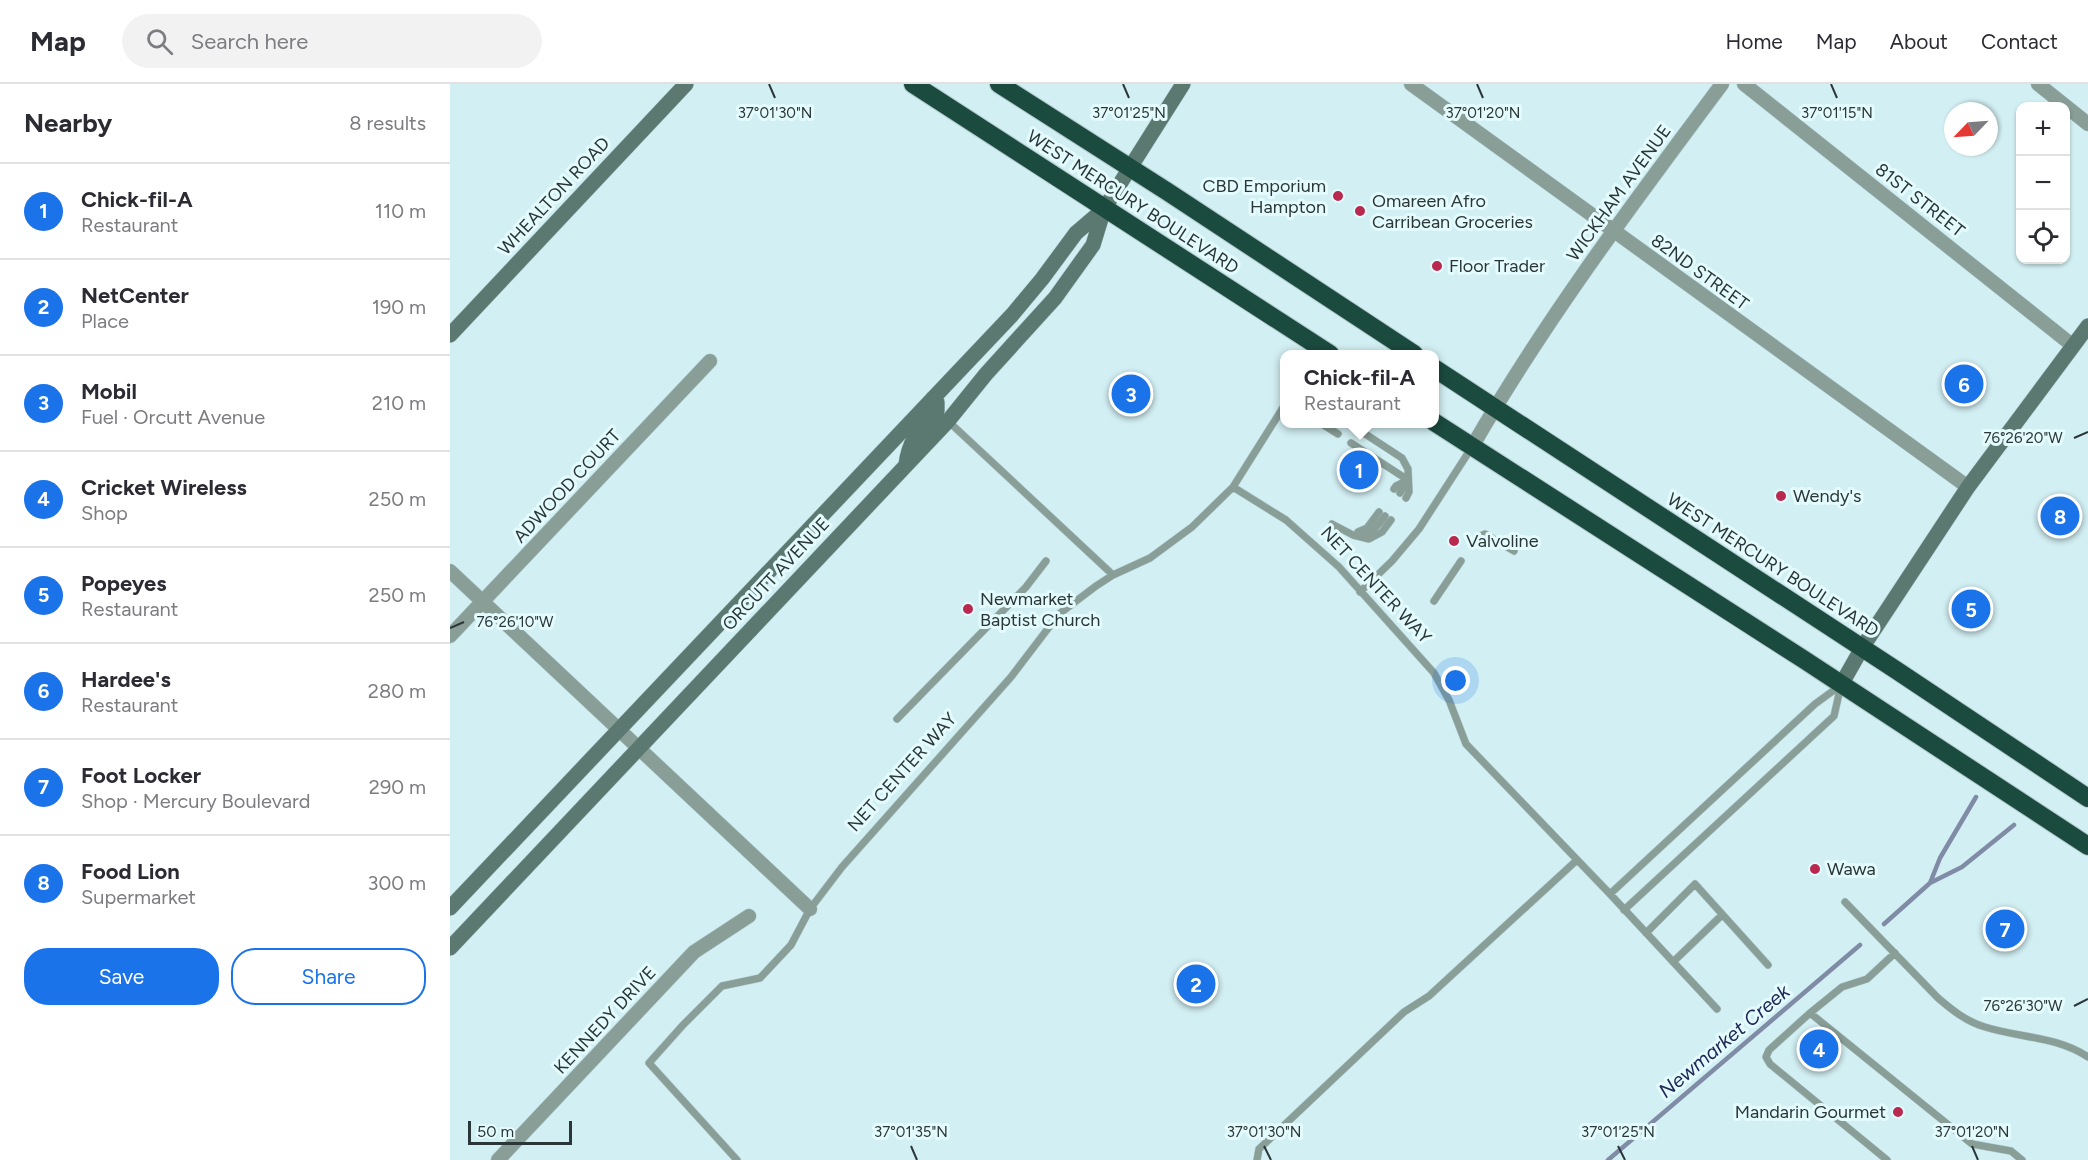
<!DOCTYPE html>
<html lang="en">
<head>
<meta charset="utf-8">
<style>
  body { margin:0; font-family:Figtree,sans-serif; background:#f2f2f3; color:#2b2b33 }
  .controls { position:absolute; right:18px; top:18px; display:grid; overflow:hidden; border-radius:12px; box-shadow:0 2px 4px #0004 }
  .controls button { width:54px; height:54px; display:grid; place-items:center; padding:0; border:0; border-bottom:2px solid #e1e1e2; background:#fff; color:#2b2b33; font:30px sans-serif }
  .compass { position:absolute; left:1494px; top:18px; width:54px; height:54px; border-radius:50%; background:#fff; box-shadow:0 2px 4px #0004; rotate:245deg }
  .scale { position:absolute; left:18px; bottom:15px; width:104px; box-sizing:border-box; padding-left:6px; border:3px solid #2b3638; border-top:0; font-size:16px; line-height:21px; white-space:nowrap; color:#2b3638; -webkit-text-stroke:4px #e4fbfe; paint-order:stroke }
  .you { position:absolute; left:1006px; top:597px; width:21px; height:21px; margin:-15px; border:4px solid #fff; border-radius:50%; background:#1a73e8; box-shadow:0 0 0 9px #1a73e833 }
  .badge { display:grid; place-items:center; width:39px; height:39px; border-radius:50%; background:#1a73e8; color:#fff; font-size:20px; font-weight:700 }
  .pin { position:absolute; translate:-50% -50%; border:3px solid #fff; box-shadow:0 2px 6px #0006 }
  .popup { position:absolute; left:830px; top:266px; width:159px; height:78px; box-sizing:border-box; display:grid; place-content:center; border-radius:12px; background:#fff; filter:drop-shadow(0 2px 4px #0005); font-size:20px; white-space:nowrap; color:#7c7c81 }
  .popup b { font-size:22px; color:#2b2b33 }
  .popup::after { content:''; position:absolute; left:50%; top:100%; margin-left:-12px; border:12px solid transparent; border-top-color:#fff }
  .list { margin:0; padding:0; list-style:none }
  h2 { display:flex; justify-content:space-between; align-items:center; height:78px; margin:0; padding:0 24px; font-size:26px }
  h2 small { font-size:20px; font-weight:400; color:#7c7c81 }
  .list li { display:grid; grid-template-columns:39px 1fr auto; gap:18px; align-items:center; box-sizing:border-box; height:96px; padding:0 24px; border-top:2px solid #e1e1e2 }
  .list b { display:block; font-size:22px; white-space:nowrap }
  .list p { margin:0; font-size:20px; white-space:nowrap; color:#7c7c81 }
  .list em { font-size:20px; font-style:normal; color:#7c7c81 }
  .actions { display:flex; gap:12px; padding:18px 24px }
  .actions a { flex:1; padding:14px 0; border:2px solid #1a73e8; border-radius:24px; text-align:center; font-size:21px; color:#1a73e8 }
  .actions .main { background:#1a73e8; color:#fff }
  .icon { flex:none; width:33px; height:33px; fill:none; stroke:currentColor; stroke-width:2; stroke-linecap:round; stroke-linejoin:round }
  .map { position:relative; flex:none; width:1638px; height:1076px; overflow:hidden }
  header { display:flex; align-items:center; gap:36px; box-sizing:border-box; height:84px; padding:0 30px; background:#fff; border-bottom:2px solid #e1e1e2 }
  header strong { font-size:28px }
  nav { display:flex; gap:33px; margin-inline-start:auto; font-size:21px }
  .search { width:420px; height:54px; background:#f2f2f3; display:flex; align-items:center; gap:15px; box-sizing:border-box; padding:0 21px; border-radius:33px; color:#7c7c81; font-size:22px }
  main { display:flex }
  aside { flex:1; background:#fff }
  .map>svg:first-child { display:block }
</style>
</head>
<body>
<header>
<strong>Map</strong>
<div class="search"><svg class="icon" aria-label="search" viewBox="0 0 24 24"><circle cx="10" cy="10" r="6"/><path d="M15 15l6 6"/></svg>Search here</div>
<nav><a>Home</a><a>Map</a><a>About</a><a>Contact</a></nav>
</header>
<main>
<aside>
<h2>Nearby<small>8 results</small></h2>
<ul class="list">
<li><span class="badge">1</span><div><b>Chick-fil-A</b><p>Restaurant</p></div><em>110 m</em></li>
<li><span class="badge">2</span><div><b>NetCenter</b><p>Place</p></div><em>190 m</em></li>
<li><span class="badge">3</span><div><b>Mobil</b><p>Fuel · Orcutt Avenue</p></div><em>210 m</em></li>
<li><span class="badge">4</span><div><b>Cricket Wireless</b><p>Shop</p></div><em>250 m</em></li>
<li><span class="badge">5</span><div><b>Popeyes</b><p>Restaurant</p></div><em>250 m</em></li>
<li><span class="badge">6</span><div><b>Hardee's</b><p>Restaurant</p></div><em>280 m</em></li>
<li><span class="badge">7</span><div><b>Foot Locker</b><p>Shop · Mercury Boulevard</p></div><em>290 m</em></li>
<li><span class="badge">8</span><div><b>Food Lion</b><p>Supermarket</p></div><em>300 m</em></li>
</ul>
<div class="actions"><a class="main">Save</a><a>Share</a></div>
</aside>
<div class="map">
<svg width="1638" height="1076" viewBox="0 0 1638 1076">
  <rect width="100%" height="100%" fill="#d2eff3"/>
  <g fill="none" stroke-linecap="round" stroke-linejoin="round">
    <path stroke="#808ba6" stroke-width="4.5" d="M 1480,799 L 1512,783 L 1564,741
      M 1434,840 L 1480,799 L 1490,774 L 1526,713
      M 1158,1076 L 1410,861"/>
    <defs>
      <path id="lane" d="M 498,337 L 663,491
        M 872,340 L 888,350
        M 900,340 L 952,374 L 958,385 L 959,408 L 956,414
        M 901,359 L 958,396
        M 783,403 L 836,436 L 889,483 L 984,589 L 999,616 L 1016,660 L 1160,810 L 1267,925
        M 944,405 L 946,402 L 958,396
        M 950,409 L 958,396
        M 882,440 L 903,451 L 919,455 L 932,448 L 941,436
        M 908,448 L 917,444 L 929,428
        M 908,450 C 922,449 928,442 935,432
        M 1024,458 L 1030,452 L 1035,450 L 1064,467
        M 910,508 L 942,477 L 969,445 L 1022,363
        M 984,517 L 1011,477
        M 447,635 L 576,503 L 596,477
        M 1160,810 L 1365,620 L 1391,601
        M 1395,818 L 1488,914 C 1502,926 1517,938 1535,943 C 1570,954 1606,952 1638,973
        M 1174,826 L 1384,632 L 1391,601
        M 1196,849 L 1245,800 L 1318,881
        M 1223,878 L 1272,831
        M 1360,929 L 1392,903 L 1417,895 L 1445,869
        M 287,1076 L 199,979 L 233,941 L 272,902 L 310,894 L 341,861 L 360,825 L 392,783 L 561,593 L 609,530 L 646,502 L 663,491 L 700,474 L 742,443 L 783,403 L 834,322
        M 807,1076 L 809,1065 L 954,928 L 979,912 L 1127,776
        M 1437,1076 L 1320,980 L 1316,973 L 1319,966 L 1360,929 L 1522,1060 L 1561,1067 L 1572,1076"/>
      <path id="street" d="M 961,0 L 1518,403
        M 1294,0 L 1622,261
        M 1588,0 L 1638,40
        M 1022,363 C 1095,236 1184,118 1272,0
        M 0,487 L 360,825
        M 0,552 L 260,277
        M 48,1076 L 244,868 L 299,832"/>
      <path id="secondary" d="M 0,251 L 236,0
        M 456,381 C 459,355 470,346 487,327 L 487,318 L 483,314
        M 1391,601 L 1412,564 L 1518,403 L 1638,242
        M 0,824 L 562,231 L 592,195 L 626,149 L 654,125
        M 0,864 L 498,337 L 536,290 L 605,214 L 643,161 L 654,125 L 733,0"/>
      <path id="highway" d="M 463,0 L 880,270
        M 549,0 L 718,108 L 964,270
        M 984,284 L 1446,586 L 1638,714
        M 984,338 L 1353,575 L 1638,762"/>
    </defs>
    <use href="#lane" stroke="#b1cace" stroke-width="8"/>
    <use href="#street" stroke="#b1cace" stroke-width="15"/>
    <use href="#secondary" stroke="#b1cace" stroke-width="16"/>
    <use href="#highway" stroke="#b1cace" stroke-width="20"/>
    <use href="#lane" stroke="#899e97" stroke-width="7"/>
    <use href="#street" stroke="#899e97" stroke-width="14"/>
    <use href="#secondary" stroke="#5b7970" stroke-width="15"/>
    <use href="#highway" stroke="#1b4a3e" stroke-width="18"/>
  </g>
  <path fill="none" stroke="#2b3638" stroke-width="2" d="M 319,0 L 325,14M 673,0 L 679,14M 1027,0 L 1033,14M 1381,0 L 1387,14M 1624,354 L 1638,348M 0,544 L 14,538M 1624,922 L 1638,915M 461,1062 L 467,1076M 814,1062 L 821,1076M 1168,1062 L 1175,1076M 1522,1062 L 1528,1076"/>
  <g fill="#b9294f" stroke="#e4fbfe" stroke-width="2">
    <circle cx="888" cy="112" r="6"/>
    <circle cx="910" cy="127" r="6"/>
    <circle cx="987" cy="182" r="6"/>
    <circle cx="1331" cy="412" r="6"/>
    <circle cx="1004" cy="457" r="6"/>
    <circle cx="518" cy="525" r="6"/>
    <circle cx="1365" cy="785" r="6"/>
    <circle cx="1448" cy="1028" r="6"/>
  </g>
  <g text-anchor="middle" stroke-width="6" stroke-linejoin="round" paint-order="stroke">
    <g font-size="18" fill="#2b3638" stroke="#e4fbfe" text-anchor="start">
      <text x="876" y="108" text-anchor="end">CBD Emporium<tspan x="876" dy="21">Hampton</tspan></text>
      <text x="922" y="123">Omareen Afro<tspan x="922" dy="21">Carribean Groceries</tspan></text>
      <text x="999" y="188">Floor Trader</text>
      <text x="1343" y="418">Wendy's</text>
      <text x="1016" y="463">Valvoline</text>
      <text x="530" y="521">Newmarket<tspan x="530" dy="21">Baptist Church</tspan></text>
      <text x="1377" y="791">Wawa</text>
      <text x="1436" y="1034" text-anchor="end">Mandarin Gourmet</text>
    </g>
    <g font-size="18" fill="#2b3638" stroke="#e4fbfe">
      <text transform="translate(1169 109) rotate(-54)" y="6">WICKHAM AVENUE</text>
      <text transform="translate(104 112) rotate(-47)" y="6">WHEALTON ROAD</text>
      <text transform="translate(1470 116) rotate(38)" y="6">81ST STREET</text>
      <text transform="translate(683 118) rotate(33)" y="6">WEST MERCURY BOULEVARD</text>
      <text transform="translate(1250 188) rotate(36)" y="6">82ND STREET</text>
      <text transform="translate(117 402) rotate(-47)" y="6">ADWOOD COURT</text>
      <text transform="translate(1323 481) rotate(33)" y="6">WEST MERCURY BOULEVARD</text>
      <text transform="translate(326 490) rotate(-47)" y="6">ORCUTT AVENUE</text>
      <text transform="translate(926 501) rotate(47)" y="6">NET CENTER WAY</text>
      <text transform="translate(452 688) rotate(-48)" y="6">NET CENTER WAY</text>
      <text transform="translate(155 936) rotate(-47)" y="6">KENNEDY DRIVE</text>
    </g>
    <g font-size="20" font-style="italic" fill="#202857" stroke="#e4fbfe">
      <text transform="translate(1274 957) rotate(-40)" y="7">Newmarket Creek</text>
    </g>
  </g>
  <g font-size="15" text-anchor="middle" fill="#2b3638" stroke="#e4fbfe" stroke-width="6" stroke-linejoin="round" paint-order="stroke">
    <text x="325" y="34">37°01'30"N</text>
    <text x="1033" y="34">37°01'20"N</text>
    <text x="679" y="34">37°01'25"N</text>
    <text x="1387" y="34">37°01'15"N</text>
    <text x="1573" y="359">76°26'20"W</text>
    <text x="65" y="543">76°26'10"W</text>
    <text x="1573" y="927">76°26'30"W</text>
    <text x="461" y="1053">37°01'35"N</text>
    <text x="814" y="1053">37°01'30"N</text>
    <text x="1168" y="1053">37°01'25"N</text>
    <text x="1522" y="1053">37°01'20"N</text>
  </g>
</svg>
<div class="controls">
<button>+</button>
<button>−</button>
<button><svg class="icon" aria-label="locate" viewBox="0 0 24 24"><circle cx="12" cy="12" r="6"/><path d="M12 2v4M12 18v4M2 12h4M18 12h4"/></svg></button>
</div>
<svg class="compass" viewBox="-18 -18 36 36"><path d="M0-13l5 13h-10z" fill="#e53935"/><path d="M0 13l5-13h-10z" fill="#7c7c81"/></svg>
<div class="scale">50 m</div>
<div class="you"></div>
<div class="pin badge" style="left:909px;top:386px">1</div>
<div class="popup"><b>Chick-fil-A</b>Restaurant</div>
<div class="pin badge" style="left:746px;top:900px">2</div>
<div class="pin badge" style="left:681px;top:310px">3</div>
<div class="pin badge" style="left:1369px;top:965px">4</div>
<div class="pin badge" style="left:1521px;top:525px">5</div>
<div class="pin badge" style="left:1514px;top:300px">6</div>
<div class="pin badge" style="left:1555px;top:845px">7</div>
<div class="pin badge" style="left:1610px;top:432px">8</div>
</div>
</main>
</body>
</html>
